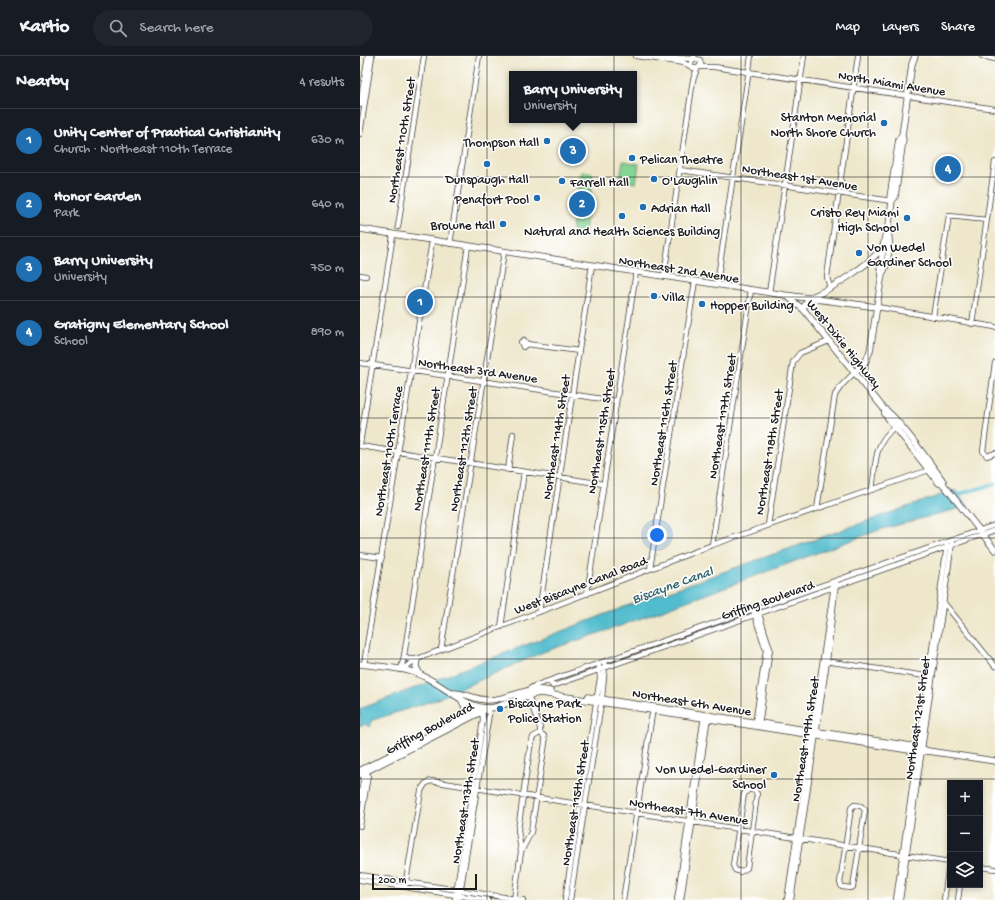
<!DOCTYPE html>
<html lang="en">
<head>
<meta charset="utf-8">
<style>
  body { margin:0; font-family:"Gochi Hand",sans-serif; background:#20242c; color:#f1f3f6 }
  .controls { position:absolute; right:12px; bottom:12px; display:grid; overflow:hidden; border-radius:0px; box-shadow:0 2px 6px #0003 }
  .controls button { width:36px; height:36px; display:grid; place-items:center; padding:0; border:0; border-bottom:1px solid #363941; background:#171b24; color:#f1f3f6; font:20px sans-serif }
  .scale { position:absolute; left:12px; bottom:10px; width:105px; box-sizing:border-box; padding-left:4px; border:2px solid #1c1c1c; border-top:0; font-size:11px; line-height:14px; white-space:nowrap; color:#1c1c1c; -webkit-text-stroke:3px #fff; paint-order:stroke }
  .you { position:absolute; left:297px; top:479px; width:14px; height:14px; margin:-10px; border:3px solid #fff; border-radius:50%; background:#1a73e8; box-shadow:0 0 0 6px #1a73e833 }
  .badge { display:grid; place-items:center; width:26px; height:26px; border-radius:50%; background:#1f6fb2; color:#fff; font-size:13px; font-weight:700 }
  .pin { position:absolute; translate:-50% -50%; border:2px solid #fff; box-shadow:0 1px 4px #0006 }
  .popup { position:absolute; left:149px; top:15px; width:128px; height:52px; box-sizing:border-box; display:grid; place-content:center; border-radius:0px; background:#171b24; filter:drop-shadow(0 1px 3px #0005); font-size:13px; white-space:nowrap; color:#9ea1a6 }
  .popup b { font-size:15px; color:#f1f3f6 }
  .popup::after { content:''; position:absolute; left:50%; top:100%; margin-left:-8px; border:8px solid transparent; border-top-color:#171b24 }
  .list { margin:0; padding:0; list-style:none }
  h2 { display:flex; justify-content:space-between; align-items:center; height:52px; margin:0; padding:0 16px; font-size:17px }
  h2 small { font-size:13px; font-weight:400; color:#9ea1a6 }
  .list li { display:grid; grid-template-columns:26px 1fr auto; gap:12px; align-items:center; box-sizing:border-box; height:64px; padding:0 16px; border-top:1px solid #363941 }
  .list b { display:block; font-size:15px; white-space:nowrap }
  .list p { margin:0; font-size:13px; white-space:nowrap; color:#9ea1a6 }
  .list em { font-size:13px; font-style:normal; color:#9ea1a6 }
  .icon { flex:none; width:22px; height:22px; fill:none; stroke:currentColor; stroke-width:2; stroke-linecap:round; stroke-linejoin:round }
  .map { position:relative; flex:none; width:635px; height:844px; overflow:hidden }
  header { display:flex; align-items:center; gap:24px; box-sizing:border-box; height:56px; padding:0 20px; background:#171b24; border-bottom:1px solid #363941 }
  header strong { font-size:19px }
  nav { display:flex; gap:22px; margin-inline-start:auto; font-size:14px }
  .search { width:280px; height:36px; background:#20242c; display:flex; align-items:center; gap:10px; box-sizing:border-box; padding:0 14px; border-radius:22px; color:#9ea1a6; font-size:15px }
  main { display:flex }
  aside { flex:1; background:#171b24 }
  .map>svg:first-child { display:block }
</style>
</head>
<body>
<header>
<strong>Kartio</strong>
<div class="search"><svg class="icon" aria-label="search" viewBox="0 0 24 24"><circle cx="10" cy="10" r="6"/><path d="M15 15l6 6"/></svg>Search here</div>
<nav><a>Map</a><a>Layers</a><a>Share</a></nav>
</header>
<main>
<aside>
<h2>Nearby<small>4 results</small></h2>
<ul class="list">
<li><span class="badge">1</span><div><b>Unity Center of Practical Christianity</b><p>Church · Northeast 110th Terrace</p></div><em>630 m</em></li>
<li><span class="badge">2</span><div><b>Honor Garden</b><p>Park</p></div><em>640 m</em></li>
<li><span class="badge">3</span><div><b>Barry University</b><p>University</p></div><em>750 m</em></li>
<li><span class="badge">4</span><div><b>Gratigny Elementary School</b><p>School</p></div><em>890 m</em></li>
</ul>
</aside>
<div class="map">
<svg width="635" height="844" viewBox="0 0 635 844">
  <rect width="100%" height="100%" fill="#fff"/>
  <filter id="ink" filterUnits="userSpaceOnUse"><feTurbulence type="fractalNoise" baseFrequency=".025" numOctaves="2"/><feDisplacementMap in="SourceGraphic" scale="8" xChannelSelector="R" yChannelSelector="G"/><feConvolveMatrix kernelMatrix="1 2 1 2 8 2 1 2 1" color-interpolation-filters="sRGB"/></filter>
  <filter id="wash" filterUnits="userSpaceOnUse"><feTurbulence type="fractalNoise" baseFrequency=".012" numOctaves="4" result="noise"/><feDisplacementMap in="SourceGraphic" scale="16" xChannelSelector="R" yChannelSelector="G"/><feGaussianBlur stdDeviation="0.9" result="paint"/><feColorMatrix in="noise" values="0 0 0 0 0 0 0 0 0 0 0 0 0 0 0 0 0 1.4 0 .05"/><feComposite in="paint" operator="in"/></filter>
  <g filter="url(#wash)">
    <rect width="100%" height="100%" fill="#eee7cb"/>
    <path fill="#85d596" stroke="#507859" d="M 263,105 L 279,108 L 276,127 L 260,124 Z
      M 223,115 L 232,117 L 233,122 L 225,175 L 218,179 L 214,178 L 212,173 L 220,120 Z"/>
    <path fill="#51bccd" stroke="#366c74" d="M 595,434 L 608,450 L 519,474 L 260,570 L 183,596 L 75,644 L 13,664 L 10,666 L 11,670 L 9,671 L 5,668 L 0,670 L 0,653 L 264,551 Z"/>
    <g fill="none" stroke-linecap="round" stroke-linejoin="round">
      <path stroke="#51bccd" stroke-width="3.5" d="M 596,439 L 635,428"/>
    </g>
  </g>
  <g filter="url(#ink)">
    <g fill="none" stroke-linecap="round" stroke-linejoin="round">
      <defs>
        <path id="minor" d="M 276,0 L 324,7 L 330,10
          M 299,0 L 331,3
          M 622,0 L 635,3
          M 333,2 L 340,4 L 341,8 L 338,12 L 333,12 L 330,9 L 334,0
          M 339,11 L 354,11 L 388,16 L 635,53
          M 0,49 L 8,0
          M 0,78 L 12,0
          M 320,114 L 532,145
          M 38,171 L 64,0
          M 90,188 L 119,0
          M 0,219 L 6,220
          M 304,220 L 333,24 L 337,13
          M 357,228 L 391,0
          M 470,232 L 467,221 L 498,0
          M 409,237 L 444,0
          M 517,251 L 635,271
          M 573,261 L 589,160 L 627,164
          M 612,268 L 635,106
          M 167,288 L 164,284 L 161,286 L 163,291 L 167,288 L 219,295
          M 0,307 L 256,345
          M 635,307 L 623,395 L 627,400 L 635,397
          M 0,388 L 33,179
          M 0,390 L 243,428
          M 148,414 L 153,378
          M 512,434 C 516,408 513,388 535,371
          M 457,453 L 475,339 L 481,330 L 495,316
          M 408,469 L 433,306 L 440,297 L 469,285
          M 352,489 L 391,234
          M 0,499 L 22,502
          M 290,513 L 335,225
          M 227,538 L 276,216
          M 584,547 L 635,610
          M 398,555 L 410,593 L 399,669
          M 179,556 L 232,209
          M 394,557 L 406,594 L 395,669
          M 141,571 L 164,416
          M 81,594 L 144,196
          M 44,600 L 108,190
          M 465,605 L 572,621
          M 4,608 L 72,185
          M 41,614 L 57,603 L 352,489 L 569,414
          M 41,614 L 44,600 L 48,603 L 54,603
          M 189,625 L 193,630 L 635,474
          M 168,634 L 174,630 L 635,469
          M 0,714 L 122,652 L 123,664 L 95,844
          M 0,719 L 124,655
          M 389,733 L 395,735 L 397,738 L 387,812 L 380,816 L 375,814 L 373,809 L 384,738 Z
          M 0,743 L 4,720 L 6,716
          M 494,749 L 501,750 L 505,754 L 493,831 L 491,832 L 482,831 L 480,827 L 491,752 Z
          M 0,770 L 8,719 L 6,716
          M 161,796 L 171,776 L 185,687 L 184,680 L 180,677 L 180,672 L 168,639
          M 620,811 L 635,813
          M 0,819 L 163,844
          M 0,824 L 128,844
          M 45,831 L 61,735 L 65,728 L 71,725 L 590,806
          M 99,844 L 129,658 L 126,651
          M 154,844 L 161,796 L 158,774 L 170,692 L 173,681 L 180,677
          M 205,844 L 240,622 L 239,610
          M 210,844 L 242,642 L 245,609
          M 263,844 L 293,652
          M 317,844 L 344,660
          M 321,844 L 348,660
          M 427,844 L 473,536 L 472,530
          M 431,844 L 467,605 L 476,527
          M 536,844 L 587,489
          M 540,844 L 592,487
          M 584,844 L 590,801
          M 598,844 L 600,829"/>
        <path id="major" d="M 532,145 L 530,141 L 539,83 L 542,79 L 552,8 L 555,0
          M 0,173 L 425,239 L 517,251
          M 522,218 L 520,213 L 525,180 L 528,176
          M 427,240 L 444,254 L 524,353 L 525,358 L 579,427 L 584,429
          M 451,241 C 470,234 515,206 524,188
          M 443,252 L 447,246 L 455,243
          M 495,316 L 506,305 L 510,295 L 522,218 C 528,210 531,186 528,176 L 532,145 L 535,141 L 543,84 L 542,79
          M 524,353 C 535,358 573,411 583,425 L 584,429 L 635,494
          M 57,603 L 56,611 L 60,618
          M 0,608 C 21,611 44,611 63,620 C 83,629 104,650 125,652 C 139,654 164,638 181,637 L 562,696 L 568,695
          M 93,637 C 105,636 116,645 129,644 C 153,643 164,630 190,635
          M 228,641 L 558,691 L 568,695 L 635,705
          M 101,643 L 105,651 L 103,661"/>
      </defs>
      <use href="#minor" stroke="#3c3a36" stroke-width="6"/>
      <use href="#major" stroke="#3c3a36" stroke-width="7"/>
      <use href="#minor" stroke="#fff" stroke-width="4.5"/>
      <use href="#major" stroke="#fff" stroke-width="5.5"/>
    </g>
  </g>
  <path fill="none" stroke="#1c1c1c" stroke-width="1" stroke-opacity="0.55" d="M 127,0 L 127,844M 254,0 L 254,844M 381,0 L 381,844M 508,0 L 508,844M 0,121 L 635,121M 0,241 L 635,241M 0,362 L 635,362M 0,482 L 635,482M 0,603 L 635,603M 0,723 L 635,723"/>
  <g fill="#1f6fb2" stroke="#fff" stroke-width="1.5">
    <circle cx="524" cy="67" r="4"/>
    <circle cx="187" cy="85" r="4"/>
    <circle cx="272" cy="102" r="4"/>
    <circle cx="127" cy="108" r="4"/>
    <circle cx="294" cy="123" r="4"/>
    <circle cx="202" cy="125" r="4"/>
    <circle cx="177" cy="142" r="4"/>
    <circle cx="283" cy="151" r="4"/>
    <circle cx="262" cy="160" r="4"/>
    <circle cx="547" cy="162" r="4"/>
    <circle cx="143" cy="168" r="4"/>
    <circle cx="499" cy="197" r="4"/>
    <circle cx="294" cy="240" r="4"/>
    <circle cx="342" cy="248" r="4"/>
    <circle cx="140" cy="653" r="4"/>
    <circle cx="414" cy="719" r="4"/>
  </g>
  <g text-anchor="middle" stroke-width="3" stroke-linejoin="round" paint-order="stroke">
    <g font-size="13" fill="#1c1c1c" stroke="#fff">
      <text transform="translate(532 26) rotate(9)" y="5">North Miami Avenue</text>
      <text transform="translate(40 84) rotate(-81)" y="5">Northeast 110th Street</text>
      <text transform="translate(440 120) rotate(9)" y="5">Northeast 1st Avenue</text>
      <text transform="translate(319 212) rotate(9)" y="5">Northeast 2nd Avenue</text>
      <text transform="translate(485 287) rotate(51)" y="5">West Dixie Highway</text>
      <text transform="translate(118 313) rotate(8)" y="5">Northeast 3rd Avenue</text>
      <text transform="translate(361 360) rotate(-81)" y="5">Northeast 117th Street</text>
      <text transform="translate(302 367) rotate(-81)" y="5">Northeast 116th Street</text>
      <text transform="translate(240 375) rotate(-81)" y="5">Northeast 115th Street</text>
      <text transform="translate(195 381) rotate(-81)" y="5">Northeast 114th Street</text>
      <text transform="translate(65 393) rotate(-81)" y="5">Northeast 111th Street</text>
      <text transform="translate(102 393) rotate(-81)" y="5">Northeast 112th Street</text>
      <text transform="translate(27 395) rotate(-81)" y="5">Northeast 110th Terrace</text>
      <text transform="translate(408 396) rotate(-81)" y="5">Northeast 118th Street</text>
      <text transform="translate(220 528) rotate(-21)" y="5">West Biscayne Canal Road</text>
      <text transform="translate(407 543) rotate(-19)" y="5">Griffing Boulevard</text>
      <text transform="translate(332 645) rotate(9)" y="5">Northeast 6th Avenue</text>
      <text transform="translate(556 662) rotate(-82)" y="5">Northeast 121st Street</text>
      <text transform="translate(69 671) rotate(-28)" y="5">Griffing Boulevard</text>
      <text transform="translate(444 683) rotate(-81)" y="5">Northeast 119th Street</text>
      <text transform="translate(104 745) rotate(-81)" y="5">Northeast 113th Street</text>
      <text transform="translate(214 747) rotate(-81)" y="5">Northeast 115th Street</text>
      <text transform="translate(329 754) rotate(9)" y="5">Northeast 7th Avenue</text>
    </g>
    <g font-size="13" fill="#1c1c1c" stroke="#fff" text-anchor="start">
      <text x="516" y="65" text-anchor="end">Stanton Memorial<tspan x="516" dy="15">North Shore Church</tspan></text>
      <text x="179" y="90" text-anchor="end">Thompson Hall</text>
      <text x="280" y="107">Pelican Theatre</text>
      <text x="127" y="127" text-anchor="middle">Dunspaugh Hall</text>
      <text x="302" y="128">O'Laughlin</text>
      <text x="210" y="130">Farrell Hall</text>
      <text x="169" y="147" text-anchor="end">Penafort Pool</text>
      <text x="291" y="156">Adrian Hall</text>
      <text x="539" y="160" text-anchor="end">Cristo Rey Miami<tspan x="539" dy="15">High School</tspan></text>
      <text x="135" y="173" text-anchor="end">Browne Hall</text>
      <text x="262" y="179" text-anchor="middle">Natural and Health Sciences Building</text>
      <text x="507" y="195">Von Wedel<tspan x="507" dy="15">Gardiner School</tspan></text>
      <text x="302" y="245">Villa</text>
      <text x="350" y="253">Hopper Building</text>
      <text x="148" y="651">Biscayne Park<tspan x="148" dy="15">Police Station</tspan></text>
      <text x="406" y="717" text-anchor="end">Von Wedel-Gardiner<tspan x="406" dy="15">School</tspan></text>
    </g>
    <g font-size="14" font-style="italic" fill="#34646c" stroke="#fff">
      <text transform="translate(312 528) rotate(-20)" y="5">Biscayne Canal</text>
    </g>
  </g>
</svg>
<div class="controls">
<button>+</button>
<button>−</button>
<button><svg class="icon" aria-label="layers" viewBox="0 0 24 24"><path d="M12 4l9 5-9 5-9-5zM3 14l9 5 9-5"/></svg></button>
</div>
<div class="scale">200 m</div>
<div class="you"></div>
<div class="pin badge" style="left:60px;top:246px">1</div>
<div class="pin badge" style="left:222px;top:148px">2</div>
<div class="pin badge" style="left:213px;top:95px">3</div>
<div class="popup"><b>Barry University</b>University</div>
<div class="pin badge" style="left:588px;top:113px">4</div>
</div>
</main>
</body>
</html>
